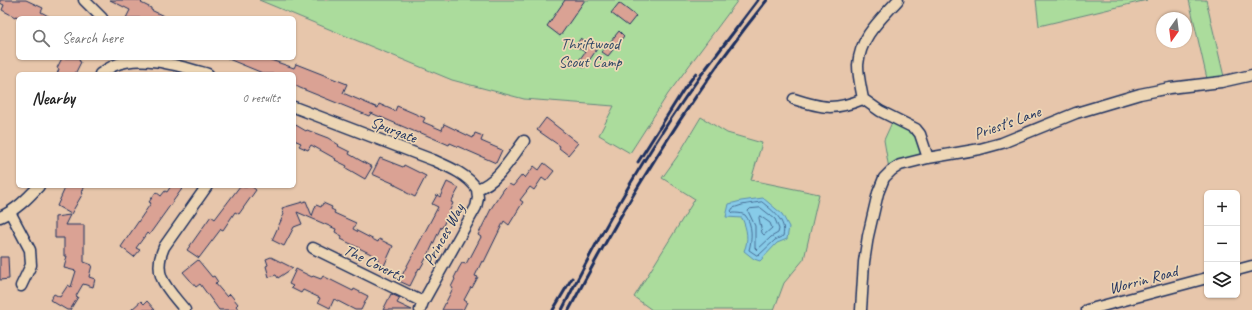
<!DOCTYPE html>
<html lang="en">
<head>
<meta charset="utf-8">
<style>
  body { margin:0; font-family:Caveat,sans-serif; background:#f6f6f6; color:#222 }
  .controls { position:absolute; right:12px; bottom:12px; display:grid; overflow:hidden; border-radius:6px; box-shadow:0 1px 3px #0004 }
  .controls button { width:36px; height:36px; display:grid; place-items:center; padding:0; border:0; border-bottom:1px solid #e0e0e0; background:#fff; color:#222; font:20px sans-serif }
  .compass { position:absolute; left:1156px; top:12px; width:36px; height:36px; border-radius:50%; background:#fff; box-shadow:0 1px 3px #0004; rotate:194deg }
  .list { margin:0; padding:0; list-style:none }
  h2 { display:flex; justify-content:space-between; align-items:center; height:52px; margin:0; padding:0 16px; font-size:17px }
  h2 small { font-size:13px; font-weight:400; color:#767676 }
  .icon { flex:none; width:22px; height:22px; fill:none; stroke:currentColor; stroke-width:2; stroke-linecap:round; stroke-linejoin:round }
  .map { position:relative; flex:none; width:1252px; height:310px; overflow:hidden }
  .search { position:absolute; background:#fff; box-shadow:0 1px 3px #0004; left:16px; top:16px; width:280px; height:44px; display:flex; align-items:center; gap:10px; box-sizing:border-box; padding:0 14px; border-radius:6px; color:#767676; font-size:15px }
  .panel { position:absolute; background:#fff; box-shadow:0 1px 3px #0004; left:16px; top:72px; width:280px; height:116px; border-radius:6px }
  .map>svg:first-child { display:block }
</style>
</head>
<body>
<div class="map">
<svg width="1252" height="310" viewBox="0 0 1252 310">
  <rect width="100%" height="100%" fill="#e7c6ab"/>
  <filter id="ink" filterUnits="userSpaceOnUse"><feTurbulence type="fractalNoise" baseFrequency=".025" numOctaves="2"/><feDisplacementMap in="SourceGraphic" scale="8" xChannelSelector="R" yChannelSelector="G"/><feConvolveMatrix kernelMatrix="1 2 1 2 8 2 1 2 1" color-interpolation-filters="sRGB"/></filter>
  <g filter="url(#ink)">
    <path fill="#abdc9c" stroke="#63867d" d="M 259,0 L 738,0 L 668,94 L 630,153 L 599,135 L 614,106 L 524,99 L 452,80 Z
      M 1036,0 L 1147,0 L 1039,26 Z
      M 1189,0 L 1206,0 L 1225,81 L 1208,83 Z
      M 701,117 L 727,133 L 762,143 L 751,180 L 819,194 L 804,259 L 784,283 L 774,310 L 652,310 L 634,297 L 695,199 L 662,178 L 677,157 Z
      M 894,118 L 916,129 L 928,158 L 889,169 L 884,140 Z"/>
    <path fill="#87cbe8" stroke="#5c8db1" d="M 763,198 L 782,214 L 789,227 L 787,239 L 777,243 L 760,261 L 754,259 L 744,251 C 749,240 747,229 742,218 L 726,217 L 729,204 L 741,201 Z"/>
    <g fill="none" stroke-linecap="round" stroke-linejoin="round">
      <path stroke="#466d95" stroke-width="1" d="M 762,202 C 773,211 787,221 783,236 L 775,240 L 758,256 L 749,250 C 752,240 753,224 745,215 C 742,213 736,213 733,213 L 731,211 L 733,208 L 742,205 Z
        M 761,208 L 775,219 L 779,229 L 778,233 L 771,237 L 757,250 L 755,248 L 755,226 L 748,211 L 750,209 Z
        M 760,216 L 770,223 L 772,228 L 764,235 L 762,233 L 759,218 Z"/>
    </g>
    <path fill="#daa294" stroke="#1b2f5e" d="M 0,0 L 26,0 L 43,8 L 41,12 L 52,18 L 20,18 L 16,16 L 15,17 L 2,10 L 4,5 L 0,3 Z
      M 110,0 L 138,0 L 142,2 L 141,3 L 151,8 L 151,10 L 168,18 L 126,18 L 130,10 Z
      M 565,0 L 585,0 L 560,36 L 547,26 Z
      M 619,3 L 636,16 L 628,26 L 611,13 Z
      M 619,31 L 624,36 L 608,56 L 602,52 Z
      M 581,38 L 597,49 L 584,68 L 577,63 L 585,52 L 575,46 Z
      M 62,58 L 80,58 L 79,61 L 81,62 L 75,74 L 57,74 L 59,69 L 57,68 Z
      M 226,58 L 265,58 L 294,68 L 296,64 L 347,84 L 343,93 L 378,108 L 379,104 L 395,111 L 397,106 L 425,118 L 423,122 L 442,130 L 444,124 L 473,138 L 475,133 L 483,136 L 481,141 L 502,150 L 496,163 L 450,143 L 449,145 L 419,132 L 418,133 L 371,113 L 369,116 L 300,88 L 294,85 L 294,74 L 265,74 Z
      M 546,118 L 578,143 L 568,155 L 559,148 L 560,146 L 537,130 Z
      M 294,124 L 306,131 L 307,130 L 328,138 L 339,145 L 338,146 L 350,152 L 349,154 L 372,167 L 365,179 L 346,168 L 347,166 L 335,160 L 336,159 L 311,145 L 308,150 L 299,146 L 301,143 L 294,140 Z
      M 380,158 L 403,167 L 404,165 L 426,176 L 415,197 L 405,192 L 405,190 L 395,185 L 395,184 L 372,174 Z
      M 544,163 L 554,171 L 546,181 L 542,178 L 534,190 L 530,187 L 520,200 L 523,202 L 509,225 L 504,221 L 484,262 L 482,261 L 475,276 L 478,277 L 472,288 L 471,287 L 464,300 L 467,302 L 463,310 L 442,310 L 453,288 L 451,287 L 455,279 L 454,278 L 459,268 L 462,263 L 466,264 L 469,258 L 470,258 L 481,237 L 478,235 L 492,207 L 504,189 L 509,184 L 513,186 L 522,175 L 525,178 L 534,166 L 539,170 Z
      M 447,182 L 459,188 L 451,202 L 453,203 L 442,228 L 441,227 L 429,253 L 420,269 L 419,268 L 410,286 L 399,281 L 438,207 L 432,204 L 437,195 L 440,197 Z
      M 66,186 L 85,186 L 82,192 L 83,193 L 71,214 L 57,206 Z
      M 171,186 L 184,186 L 149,235 L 147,233 L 136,248 L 140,250 L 134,257 L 121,247 L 151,203 L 149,202 L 156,192 L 161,196 L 165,191 L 167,192 Z
      M 240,186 L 251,186 L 256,190 L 239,214 L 235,212 L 223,230 L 221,229 L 199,258 L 187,250 L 211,216 L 215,219 Z
      M 306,201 L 312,216 L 316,205 L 321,207 L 323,203 L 332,207 L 331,209 L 335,211 L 334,213 L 356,223 L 353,229 L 378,242 L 379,239 L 393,246 L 384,266 L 377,262 L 379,258 L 341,239 L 342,236 L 335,232 L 336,229 L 297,212 L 302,224 L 294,227 L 284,246 L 272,240 L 284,214 L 282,208 Z
      M 70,215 L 65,225 L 84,225 L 84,262 L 92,265 L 89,277 L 95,279 L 93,287 L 83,284 L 76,296 L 78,297 L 70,310 L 67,310 L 50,300 L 54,294 L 60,297 L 68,285 L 71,287 L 76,271 L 64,268 L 67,256 L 64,256 L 64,238 L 55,238 L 55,217 Z
      M 0,257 L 8,257 L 9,279 L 0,280 Z
      M 271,257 L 293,268 L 278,278 L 276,275 L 269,277 L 266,266 L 268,265 L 266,259 Z
      M 198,260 L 212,277 L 214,276 L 218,282 L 215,283 L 227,297 L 230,294 L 238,304 L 236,306 L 239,310 L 219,310 L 200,284 L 196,287 L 183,272 Z
      M 296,269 L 312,277 L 313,276 L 321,279 L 323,276 L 353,291 L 354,289 L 368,296 L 361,310 L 355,310 L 334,299 L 330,308 L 318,302 L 320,298 L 303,290 L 301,293 L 291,288 L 293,286 L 289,284 Z
      M 391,294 L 400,298 L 397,303 L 412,310 L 383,310 Z
      M 141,301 L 144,304 L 147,301 L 155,310 L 131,310 Z"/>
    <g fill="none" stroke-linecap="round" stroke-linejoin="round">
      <defs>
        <path id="street" d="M 84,0 L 102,18
          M 898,0 C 880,20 860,37 858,65 C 858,76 861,88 863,99 L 880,111 L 916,129 L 920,134 L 928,158
          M 100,74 C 104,71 109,68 113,66 C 141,53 180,66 208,74
          M 794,99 C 822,108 834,111 863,99
          M 294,107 L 433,160 C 449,167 467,174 477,189
          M 10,212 L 30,250 L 31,265 L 21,286
          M 0,217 C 16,210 27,199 39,186
          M 313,248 L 423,302
          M 1237,270 L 1252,266
          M 185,310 C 168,289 151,276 164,247 L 207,186
          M 420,310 L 423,302 L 476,207 L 478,198 L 477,189 C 498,182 511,158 524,141
          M 861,310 L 864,262 L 868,236 L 878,193 L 884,178 L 892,170 L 900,165 L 928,158 L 980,149 L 1002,143 L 1076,113 L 1140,94 L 1170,88 L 1221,82 L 1252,75
          M 1087,310 L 1207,278"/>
      </defs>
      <use href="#street" stroke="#1b2f5e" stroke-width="13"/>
      <use href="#street" stroke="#edd6b5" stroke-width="10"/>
      <path stroke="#1b2f5e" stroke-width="3" d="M 638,162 L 684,89 L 696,73
        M 553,310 L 572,278
        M 562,310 C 602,229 648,149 701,75 C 720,50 739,25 758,0
        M 569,310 C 626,201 690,96 767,0"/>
    </g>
  </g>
  <g text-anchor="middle" stroke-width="3.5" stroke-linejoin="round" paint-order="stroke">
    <g font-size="16" fill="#314967" stroke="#edd6b5">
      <text x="590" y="49">Thriftwood<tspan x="590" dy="18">Scout Camp</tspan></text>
    </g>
    <g font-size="16" fill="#1b2f5e" stroke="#edd6b5">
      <text transform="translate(1007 122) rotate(-20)" y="6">Priest's Lane</text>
      <text transform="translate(394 129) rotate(21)" y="6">Spurgate</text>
      <text transform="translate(443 234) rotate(-61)" y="6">Princes Way</text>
      <text transform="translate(374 262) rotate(26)" y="6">The Coverts</text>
      <text transform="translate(1143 279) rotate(-15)" y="6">Worrin Road</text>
    </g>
  </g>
</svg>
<div class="controls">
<button>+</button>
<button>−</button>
<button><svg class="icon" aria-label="layers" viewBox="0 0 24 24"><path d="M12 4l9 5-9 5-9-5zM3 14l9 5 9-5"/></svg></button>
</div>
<svg class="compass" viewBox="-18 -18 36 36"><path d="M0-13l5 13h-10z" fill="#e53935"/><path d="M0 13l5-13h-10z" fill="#767676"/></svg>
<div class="search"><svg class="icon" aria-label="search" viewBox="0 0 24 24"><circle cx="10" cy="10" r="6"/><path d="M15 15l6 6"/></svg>Search here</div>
<section class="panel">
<h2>Nearby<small>0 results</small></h2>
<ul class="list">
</ul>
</section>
</div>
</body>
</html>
